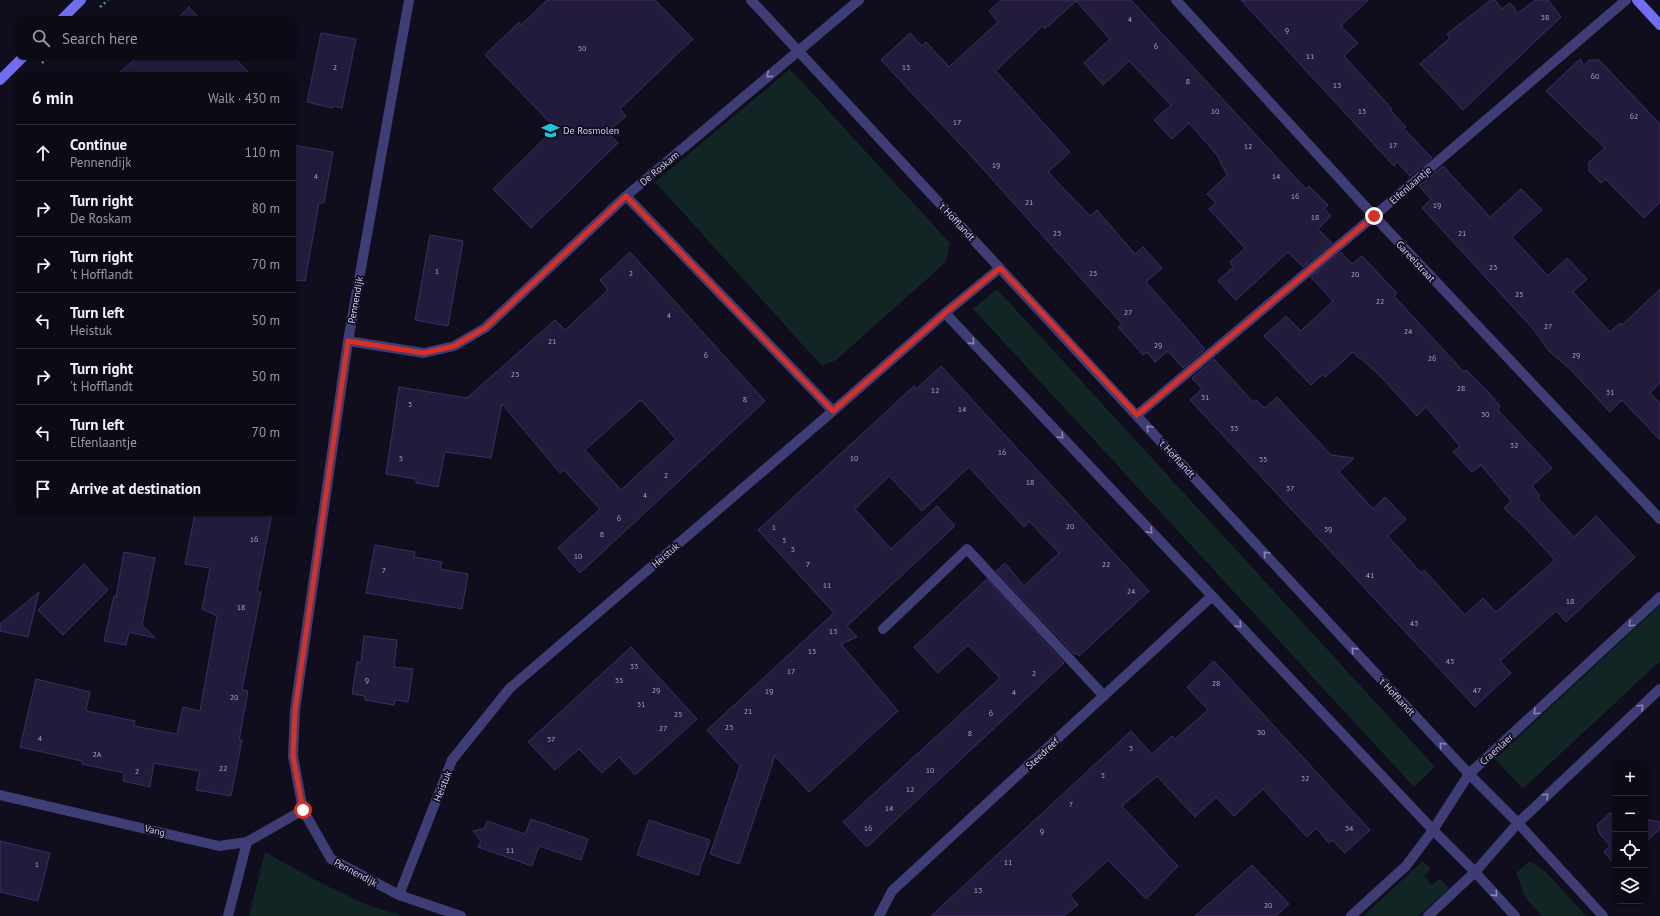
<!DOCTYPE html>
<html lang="en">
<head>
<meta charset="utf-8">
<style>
  body { margin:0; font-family:"PT Sans",sans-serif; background:#15131e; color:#f1f3f6 }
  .controls { position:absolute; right:12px; bottom:12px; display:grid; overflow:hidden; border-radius:8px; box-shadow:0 1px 3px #0004 }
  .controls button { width:36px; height:36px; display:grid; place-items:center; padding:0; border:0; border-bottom:1px solid #2c2b34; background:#0c0a15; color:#f1f3f6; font:20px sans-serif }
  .stop { position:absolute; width:12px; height:12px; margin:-9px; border:3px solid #d93025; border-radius:50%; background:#fff }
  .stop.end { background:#d93025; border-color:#fff; box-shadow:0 1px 4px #0008 }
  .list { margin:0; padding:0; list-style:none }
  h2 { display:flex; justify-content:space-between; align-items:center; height:52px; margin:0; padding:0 16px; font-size:17px }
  h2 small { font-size:13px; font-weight:400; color:#9a9aa0 }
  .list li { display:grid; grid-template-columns:26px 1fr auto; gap:12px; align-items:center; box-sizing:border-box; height:56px; padding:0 16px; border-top:1px solid #2c2b34 }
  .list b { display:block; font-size:15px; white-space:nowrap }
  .list p { margin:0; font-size:13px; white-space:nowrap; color:#9a9aa0 }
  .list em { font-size:13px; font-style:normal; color:#9a9aa0 }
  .icon { flex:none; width:22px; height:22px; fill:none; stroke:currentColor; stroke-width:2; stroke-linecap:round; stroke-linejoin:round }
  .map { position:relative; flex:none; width:1660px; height:916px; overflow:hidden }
  .search { position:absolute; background:#0c0a15; box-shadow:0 1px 3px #0004; left:16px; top:16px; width:280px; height:44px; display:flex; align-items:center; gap:10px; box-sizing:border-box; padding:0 14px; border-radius:8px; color:#9a9aa0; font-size:15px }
  .panel { position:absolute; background:#0c0a15; box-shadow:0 1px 3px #0004; left:16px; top:72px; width:280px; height:444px; border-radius:8px }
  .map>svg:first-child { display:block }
</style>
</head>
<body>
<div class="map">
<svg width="1660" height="916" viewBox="0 0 1660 916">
  <rect width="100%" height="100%" fill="#100d1c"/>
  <path fill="#112524" d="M 790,69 L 950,243 L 946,262 L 836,360 L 822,366 L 655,182 Z
    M 997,289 L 1435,767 L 1414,787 L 973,309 Z
    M 1660,605 L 1660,661 L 1523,789 L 1495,759 Z
    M 265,852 L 319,882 L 363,903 L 401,916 L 249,916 Z
    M 1423,861 L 1431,869 L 1424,876 L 1432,885 L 1440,878 L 1449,889 L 1418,916 L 1363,916 Z
    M 1530,861 L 1546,872 L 1586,916 L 1542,916 L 1525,897 L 1516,873 Z"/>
  <path fill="#221b3b" stroke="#3a2f65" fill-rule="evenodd" d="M 547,0 L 655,0 L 693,39 L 620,109 L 626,116 L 608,132 L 618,143 L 531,228 L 493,189 L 555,128 L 485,55 L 519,22 L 521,25 Z
    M 1001,0 L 1131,0 L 1306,189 L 1309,186 L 1328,205 L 1324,208 L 1331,216 L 1318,229 L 1332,243 L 1303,267 L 1288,252 L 1236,300 L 1218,281 L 1233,267 L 1230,262 L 1245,248 L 1209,209 L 1216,203 L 1207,194 L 1227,175 L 1217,155 L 1189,123 L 1172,139 L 1154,120 L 1171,105 L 1129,61 L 1103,85 L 1084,63 L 1110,39 L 1076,1 L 1045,29 L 1042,26 L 996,71 L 1070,152 L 1048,172 L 1090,216 L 1097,210 L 1135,254 L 1143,247 L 1162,268 L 1146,282 L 1205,349 L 1183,368 L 1168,351 L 1155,362 L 1147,352 L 1143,355 L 1118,327 L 1122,324 L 974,159 L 881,60 L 910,33 L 922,46 L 926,42 L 949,67 L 998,22 L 989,11 Z
    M 1241,0 L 1368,0 L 1341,26 L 1358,43 L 1344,56 L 1392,109 L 1390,110 L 1406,127 L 1404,129 L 1432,158 L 1410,176 L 1397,162 L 1394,166 Z
    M 1491,0 L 1495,0 L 1502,9 L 1510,3 L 1518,13 L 1535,0 L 1548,0 L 1561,17 L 1463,110 L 1420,64 L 1450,38 L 1447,34 Z
    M 189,7 L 200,19 L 177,19 Z
    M 321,33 L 356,39 L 342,108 L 333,106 L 332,108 L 307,102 Z
    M 137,57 L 234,57 L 251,75 L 117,75 Z
    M 1580,59 L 1584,66 L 1589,60 L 1599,60 L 1660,124 L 1660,202 L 1644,218 L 1605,179 L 1601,183 L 1589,171 L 1589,162 L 1605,148 L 1546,91 Z
    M 293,145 L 333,152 L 324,203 L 319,203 L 305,281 L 293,280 Z
    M 1443,166 L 1490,217 L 1521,189 L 1542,210 L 1512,237 L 1548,276 L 1567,258 L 1587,279 L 1573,292 L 1610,332 L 1620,323 L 1622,325 L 1660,289 L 1660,383 L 1650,393 L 1660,403 L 1660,440 L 1622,400 L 1610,412 L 1570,369 L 1549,351 L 1534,330 L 1422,208 L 1431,199 L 1419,186 Z
    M 430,235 L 463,241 L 448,326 L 415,320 Z
    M 630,252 L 765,401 L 580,573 L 558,548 L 600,509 L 564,470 L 560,473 L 502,404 L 491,458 L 445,452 L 438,487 L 416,483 L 416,479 L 386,474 L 399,387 L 467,398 L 555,320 L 565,330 L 608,290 L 600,280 ZM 641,400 L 676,439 L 621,490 L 585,450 Z
    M 1341,252 L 1352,264 L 1362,256 L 1397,293 L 1394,296 L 1464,372 L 1466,370 L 1489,393 L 1500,406 L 1498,410 L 1552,468 L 1532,486 L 1540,496 L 1538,498 L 1574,537 L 1596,516 L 1635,557 L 1566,622 L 1556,611 L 1500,661 L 1511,673 L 1475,707 L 1190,400 L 1202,389 L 1192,378 L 1214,359 L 1253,402 L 1256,400 L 1265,408 L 1277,397 L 1331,455 L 1354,458 L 1339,472 L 1373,509 L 1385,497 L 1406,519 L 1388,536 L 1421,573 L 1424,570 L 1465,615 L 1483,598 L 1496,612 L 1555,560 L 1526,529 L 1504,508 L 1511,501 L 1481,465 L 1472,472 L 1453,452 L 1460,446 L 1426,407 L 1417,416 L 1382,378 L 1361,358 L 1360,359 L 1353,352 L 1325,377 L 1323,374 L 1311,385 L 1264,336 L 1286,316 L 1301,331 L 1333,301 L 1311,277 Z
    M 941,366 L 1149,591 L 1079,656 L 1075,653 L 1074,654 L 996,571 L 1005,563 L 1024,586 L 1059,553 L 1029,521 L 1024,527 L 969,467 L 922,511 L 889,476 L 855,509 L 891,549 L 937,506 L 955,526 L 847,626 L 857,637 L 841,644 L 898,711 L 809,792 L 775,756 L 739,864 L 710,854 L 740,766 L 707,730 L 834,613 L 758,530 L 914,386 L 916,389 Z
    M 195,513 L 272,513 L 257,592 L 261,592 L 242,690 L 248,691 L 239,740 L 242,740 L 231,796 L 196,790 L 200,771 L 154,763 L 150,787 L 123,781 L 124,773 L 82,764 L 82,761 L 20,747 L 36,679 L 90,692 L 86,711 L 135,721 L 134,726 L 177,734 L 183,707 L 200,711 L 217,616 L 202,609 L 210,568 L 185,564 Z
    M 375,545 L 415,552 L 414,557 L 442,562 L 440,569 L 468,574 L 462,609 L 366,593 Z
    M 124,552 L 155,558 L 142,625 L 155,638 L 129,632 L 126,645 L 104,641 L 114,596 L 116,597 Z
    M 84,564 L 108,590 L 63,635 L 38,610 Z
    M 987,579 L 1064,663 L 867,847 L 843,822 L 1000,678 L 968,645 L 938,673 L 914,647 Z
    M 39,592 L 28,637 L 0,631 L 0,624 Z
    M 364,636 L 397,640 L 394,667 L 413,669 L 408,702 L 395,700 L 394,705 L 365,700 L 365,696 L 352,694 L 357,662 L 361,662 Z
    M 631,647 L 697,719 L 635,775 L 619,757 L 602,773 L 579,749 L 555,770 L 528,742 Z
    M 1214,661 L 1370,830 L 1345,853 L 1332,840 L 1329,843 L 1316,828 L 1307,837 L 1263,789 L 1234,816 L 1216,797 L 1195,817 L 1157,776 L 1122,806 L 1178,866 L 1146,899 L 1108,860 L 1070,895 L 1078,905 L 1064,916 L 931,916 L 1131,731 L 1152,754 L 1172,736 L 1175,739 L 1208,710 L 1187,687 Z
    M 1610,813 L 1615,814 L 1615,865 L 1604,852 L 1610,846 L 1600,834 L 1597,825 Z
    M 531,819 L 588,839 L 581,860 L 539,846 L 532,866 L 478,847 L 481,841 L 473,831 L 485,828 L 487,821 L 525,834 Z
    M 1645,819 L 1660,822 L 1660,829 L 1645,843 Z
    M 649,820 L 710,840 L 698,875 L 637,855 Z
    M 0,841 L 50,853 L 38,901 L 0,892 Z
    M 1252,865 L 1289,904 L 1276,916 L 1195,916 Z"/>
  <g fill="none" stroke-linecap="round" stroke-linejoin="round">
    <path stroke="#38a39c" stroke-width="2.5" stroke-dasharray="2 3" stroke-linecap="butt" d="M 100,7 L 108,0
      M 42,63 L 49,57"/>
    <path stroke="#3f3d76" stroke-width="10" d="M 1137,415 L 1374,216 L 1626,0
      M 883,629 L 967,549 L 1104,696"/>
    <path stroke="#3f3d76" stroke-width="10" d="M 409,0 L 348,341 L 295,710 L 293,756 L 303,810 L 331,859 L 399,895 L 461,916
      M 751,0 L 1469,774 L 1518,823 L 1603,916
      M 1176,0 L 1374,216 L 1660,519
      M 626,196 L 833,411
      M 945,313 L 1433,830 L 1475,872 L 1515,916
      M 348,341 L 424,353 L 454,346 L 485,328 L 626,196 L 859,0
      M 0,795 L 219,846 L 247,842 L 303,810
      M 399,895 L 452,760 L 510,688 L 833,411 L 945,313 L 1000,268
      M 228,916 L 247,842
      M 879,916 L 892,891 L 1212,596
      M 1351,916 L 1406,866 L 1433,830 L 1469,774 L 1660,597
      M 1428,916 L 1475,872 L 1518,823 L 1660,689"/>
    <path stroke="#716df1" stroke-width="10" d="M 1637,0 L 1660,25
      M 62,19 L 81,0
      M 0,80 L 23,57"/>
  </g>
  <defs><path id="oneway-chevron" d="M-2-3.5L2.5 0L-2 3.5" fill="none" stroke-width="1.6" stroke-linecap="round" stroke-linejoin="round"/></defs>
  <g stroke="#8885b8">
    <use href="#oneway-chevron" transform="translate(769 75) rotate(140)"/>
    <use href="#oneway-chevron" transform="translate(972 342) rotate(47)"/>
    <use href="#oneway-chevron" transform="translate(1149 428) rotate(-133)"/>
    <use href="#oneway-chevron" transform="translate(1061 436) rotate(47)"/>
    <use href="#oneway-chevron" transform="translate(1150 531) rotate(47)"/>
    <use href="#oneway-chevron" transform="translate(1266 554) rotate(-133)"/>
    <use href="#oneway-chevron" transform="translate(1631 624) rotate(137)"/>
    <use href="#oneway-chevron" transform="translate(1239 625) rotate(47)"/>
    <use href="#oneway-chevron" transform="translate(1354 650) rotate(-133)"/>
    <use href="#oneway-chevron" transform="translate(1641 707) rotate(-43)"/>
    <use href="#oneway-chevron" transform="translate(1536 712) rotate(137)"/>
    <use href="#oneway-chevron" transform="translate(1442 745) rotate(-133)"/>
    <use href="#oneway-chevron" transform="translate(1546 796) rotate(-43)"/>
    <use href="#oneway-chevron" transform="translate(1495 894) rotate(48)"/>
  </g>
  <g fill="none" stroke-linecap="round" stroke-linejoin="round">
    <path stroke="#d93025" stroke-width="5" d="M 303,810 L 293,756 L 295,710 L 348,341 L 424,353 L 454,346 L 485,328 L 626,196 L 833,411 L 945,313 L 1000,268 L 1137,415 L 1374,216"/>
  </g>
  <defs>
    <symbol id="school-bare" viewBox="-9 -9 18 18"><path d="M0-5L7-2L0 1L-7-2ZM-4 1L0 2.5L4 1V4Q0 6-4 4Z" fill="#16c9dd" stroke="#100d1c" stroke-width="2.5" paint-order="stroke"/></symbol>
  </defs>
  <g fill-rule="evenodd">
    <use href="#school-bare" x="538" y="118" width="25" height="25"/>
  </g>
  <g text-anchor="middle" stroke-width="3.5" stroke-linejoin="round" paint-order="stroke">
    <g font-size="8" fill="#a6a0ca">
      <text x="1545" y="20">58</text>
      <text x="1130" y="22">4</text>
      <text x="1287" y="33">9</text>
      <text x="1156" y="49">6</text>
      <text x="582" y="51">50</text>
      <text x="1310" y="59">11</text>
      <text x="335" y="70">2</text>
      <text x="906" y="70">15</text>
      <text x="1595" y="79">60</text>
      <text x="1188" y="84">8</text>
      <text x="1337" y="88">13</text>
      <text x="1215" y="114">10</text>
      <text x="1362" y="114">15</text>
      <text x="1634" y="119">62</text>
      <text x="957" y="125">17</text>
      <text x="1393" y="148">17</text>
      <text x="1248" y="149">12</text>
      <text x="996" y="168">19</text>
      <text x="316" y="179">4</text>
      <text x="1276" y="179">14</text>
      <text x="1295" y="199">16</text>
      <text x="1029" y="205">21</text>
      <text x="1437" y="208">19</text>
      <text x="1315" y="220">18</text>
      <text x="1057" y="236">23</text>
      <text x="1462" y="236">21</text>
      <text x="1493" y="270">23</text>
      <text x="437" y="274">1</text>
      <text x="631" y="276">2</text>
      <text x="1093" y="276">25</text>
      <text x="1355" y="277">20</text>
      <text x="1519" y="297">25</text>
      <text x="1380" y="304">22</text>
      <text x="1128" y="315">27</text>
      <text x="669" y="318">4</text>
      <text x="1548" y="329">27</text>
      <text x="1408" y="334">24</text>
      <text x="552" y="344">21</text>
      <text x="1158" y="348">29</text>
      <text x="706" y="358">6</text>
      <text x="1576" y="358">29</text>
      <text x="1432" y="361">26</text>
      <text x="515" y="377">23</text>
      <text x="1461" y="391">28</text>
      <text x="935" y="393">12</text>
      <text x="1610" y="395">31</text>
      <text x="1205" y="400">31</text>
      <text x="745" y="402">8</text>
      <text x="410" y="407">3</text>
      <text x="962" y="412">14</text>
      <text x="1485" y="417">30</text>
      <text x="1234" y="431">33</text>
      <text x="1514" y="448">32</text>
      <text x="1002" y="455">16</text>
      <text x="401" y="461">5</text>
      <text x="854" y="461">10</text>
      <text x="1263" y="462">35</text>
      <text x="666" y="478">2</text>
      <text x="1030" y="485">18</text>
      <text x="1290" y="491">37</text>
      <text x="645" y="498">4</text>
      <text x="619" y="521">6</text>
      <text x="1070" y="529">20</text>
      <text x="774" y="530">1</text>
      <text x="1328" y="532">39</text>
      <text x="602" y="537">8</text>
      <text x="254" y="542">16</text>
      <text x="784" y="543">3</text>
      <text x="793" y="552">5</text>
      <text x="578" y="559">10</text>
      <text x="808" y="567">7</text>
      <text x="1106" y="567">22</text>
      <text x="384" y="573">7</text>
      <text x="1370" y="578">41</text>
      <text x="827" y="588">11</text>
      <text x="1131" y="594">24</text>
      <text x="1570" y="604">18</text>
      <text x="241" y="610">18</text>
      <text x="1414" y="626">43</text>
      <text x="833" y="634">13</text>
      <text x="812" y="654">15</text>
      <text x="1450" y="664">45</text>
      <text x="634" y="669">33</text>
      <text x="791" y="674">17</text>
      <text x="1034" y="676">2</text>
      <text x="367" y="683">9</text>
      <text x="619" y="683">35</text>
      <text x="1216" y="686">28</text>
      <text x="656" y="693">29</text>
      <text x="1477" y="693">47</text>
      <text x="769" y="694">19</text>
      <text x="1014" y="695">4</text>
      <text x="234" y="700">20</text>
      <text x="641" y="707">31</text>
      <text x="748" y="714">21</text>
      <text x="991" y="716">6</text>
      <text x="678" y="717">25</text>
      <text x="729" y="730">23</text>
      <text x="663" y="731">27</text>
      <text x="1261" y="735">30</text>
      <text x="970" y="736">8</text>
      <text x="40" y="741">4</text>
      <text x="551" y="742">37</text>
      <text x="1131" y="751">3</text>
      <text x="97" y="757">2A</text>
      <text x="223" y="771">22</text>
      <text x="930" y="773">10</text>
      <text x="137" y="774">2</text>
      <text x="1103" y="778">5</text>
      <text x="1305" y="781">32</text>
      <text x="910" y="792">12</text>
      <text x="1071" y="807">7</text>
      <text x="889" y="811">14</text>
      <text x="868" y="831">16</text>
      <text x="1349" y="831">34</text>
      <text x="1042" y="834">9</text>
      <text x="510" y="853">11</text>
      <text x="1008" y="865">11</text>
      <text x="37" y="867">1</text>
      <text x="978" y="893">13</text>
      <text x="1268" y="908">20</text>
    </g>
    <g font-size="10" fill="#d2cdfa" stroke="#100d1c" text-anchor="start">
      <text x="563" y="134">De Rosmolen</text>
    </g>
    <g font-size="10" fill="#d2cdfa" stroke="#100d1c">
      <text transform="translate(659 168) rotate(-40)" y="4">De Roskam</text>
      <text transform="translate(1410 185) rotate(-41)" y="4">Elfenlaantje</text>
      <text transform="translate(957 221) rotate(47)" y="4">'t Hofflandt</text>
      <text transform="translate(1416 261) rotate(47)" y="4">Gareelstraat</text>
      <text transform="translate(355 300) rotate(-80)" y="4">Pennendijk</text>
      <text transform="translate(1177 458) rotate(47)" y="4">'t Hofflandt</text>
      <text transform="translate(665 555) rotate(-41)" y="4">Heistuk</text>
      <text transform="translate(1397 696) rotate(47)" y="4">'t Hofflandt</text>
      <text transform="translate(1496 749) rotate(-43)" y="4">Craenlaer</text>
      <text transform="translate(1042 753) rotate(-43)" y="4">Steedreef</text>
      <text transform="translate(442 786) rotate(-68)" y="4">Heistuk</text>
      <text transform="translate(155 830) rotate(13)" y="4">Vang</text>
      <text transform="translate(356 872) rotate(28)" y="4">Pennendijk</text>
    </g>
  </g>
</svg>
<div class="controls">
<button>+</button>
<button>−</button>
<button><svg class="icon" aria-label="locate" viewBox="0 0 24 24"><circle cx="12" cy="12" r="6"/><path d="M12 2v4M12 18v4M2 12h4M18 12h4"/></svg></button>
<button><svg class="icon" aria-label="layers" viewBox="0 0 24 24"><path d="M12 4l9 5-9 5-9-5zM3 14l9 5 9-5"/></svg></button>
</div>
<div class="stop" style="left:303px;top:810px"></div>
<div class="stop end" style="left:1374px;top:216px"></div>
<div class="search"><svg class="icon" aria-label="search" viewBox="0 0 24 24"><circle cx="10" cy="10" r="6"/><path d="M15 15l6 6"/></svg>Search here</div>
<section class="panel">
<h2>6 min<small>Walk · 430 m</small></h2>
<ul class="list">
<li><svg class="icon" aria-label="ahead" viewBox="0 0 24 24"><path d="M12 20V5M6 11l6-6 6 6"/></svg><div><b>Continue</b><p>Pennendijk</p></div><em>110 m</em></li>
<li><svg class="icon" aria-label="right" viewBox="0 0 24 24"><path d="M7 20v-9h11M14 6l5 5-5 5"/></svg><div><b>Turn right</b><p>De Roskam</p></div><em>80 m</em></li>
<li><svg class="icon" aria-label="right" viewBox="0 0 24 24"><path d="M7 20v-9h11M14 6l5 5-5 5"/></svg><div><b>Turn right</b><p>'t Hofflandt</p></div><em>70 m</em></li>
<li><svg class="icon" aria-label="left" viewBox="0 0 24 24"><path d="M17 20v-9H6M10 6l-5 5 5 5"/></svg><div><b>Turn left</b><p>Heistuk</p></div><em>50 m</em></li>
<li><svg class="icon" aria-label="right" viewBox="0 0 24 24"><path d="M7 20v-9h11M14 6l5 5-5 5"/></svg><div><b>Turn right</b><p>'t Hofflandt</p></div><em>50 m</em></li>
<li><svg class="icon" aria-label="left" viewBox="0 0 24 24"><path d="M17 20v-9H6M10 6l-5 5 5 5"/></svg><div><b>Turn left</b><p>Elfenlaantje</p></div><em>70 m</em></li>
<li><svg class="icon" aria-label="arrive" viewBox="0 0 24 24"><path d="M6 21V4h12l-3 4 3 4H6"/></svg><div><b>Arrive at destination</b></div></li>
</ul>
</section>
</div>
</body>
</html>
